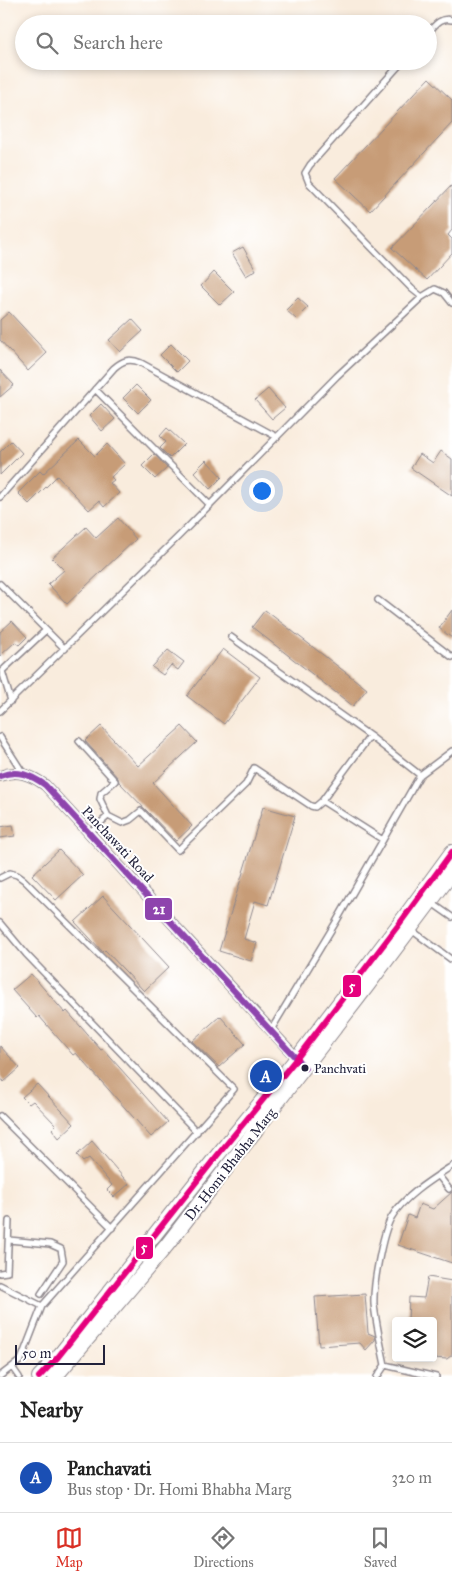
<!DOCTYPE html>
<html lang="en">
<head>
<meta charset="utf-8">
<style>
  body { margin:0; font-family:"IM FELL Great Primer",serif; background:#f6f6f6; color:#222 }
  .controls { position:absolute; right:15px; bottom:15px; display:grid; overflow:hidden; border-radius:5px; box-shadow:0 2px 8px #0003 }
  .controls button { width:45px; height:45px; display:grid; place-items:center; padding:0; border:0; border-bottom:1px solid #e0e0e0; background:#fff; color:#222; font:25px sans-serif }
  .scale { position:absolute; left:15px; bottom:12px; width:90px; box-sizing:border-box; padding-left:5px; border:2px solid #22223b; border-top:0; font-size:14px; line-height:18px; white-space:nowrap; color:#22223b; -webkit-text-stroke:4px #fff; paint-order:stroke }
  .you { position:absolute; left:261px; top:490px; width:18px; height:18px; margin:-12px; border:4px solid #fff; border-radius:50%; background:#1a73e8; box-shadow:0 0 0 8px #1a73e833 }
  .badge { display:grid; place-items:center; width:32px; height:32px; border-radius:50%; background:#d93025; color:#fff; font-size:16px; font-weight:700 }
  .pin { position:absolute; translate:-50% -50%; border:2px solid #fff; box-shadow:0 1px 5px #0006 }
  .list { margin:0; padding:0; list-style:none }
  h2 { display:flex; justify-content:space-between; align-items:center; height:65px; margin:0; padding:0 20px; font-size:21px }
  h2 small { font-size:16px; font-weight:400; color:#767676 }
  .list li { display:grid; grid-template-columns:32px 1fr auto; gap:15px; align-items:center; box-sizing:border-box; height:70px; padding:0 20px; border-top:1px solid #e0e0e0 }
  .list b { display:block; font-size:19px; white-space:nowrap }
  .list p { margin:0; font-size:16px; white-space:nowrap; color:#767676 }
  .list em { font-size:16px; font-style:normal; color:#767676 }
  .icon { flex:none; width:28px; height:28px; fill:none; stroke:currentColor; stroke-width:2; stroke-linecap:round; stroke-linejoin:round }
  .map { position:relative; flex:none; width:452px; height:1377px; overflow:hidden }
  .search { position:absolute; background:#fff; box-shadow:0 2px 8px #0003; left:15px; right:15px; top:15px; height:55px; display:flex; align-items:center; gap:12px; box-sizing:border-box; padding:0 18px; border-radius:28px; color:#767676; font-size:19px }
  .sheet { height:135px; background:#fff }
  nav { display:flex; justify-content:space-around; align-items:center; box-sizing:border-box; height:70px; border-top:1px solid #e0e0e0; background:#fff; font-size:14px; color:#767676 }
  nav a { display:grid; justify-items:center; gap:2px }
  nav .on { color:#d93025 }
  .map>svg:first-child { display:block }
</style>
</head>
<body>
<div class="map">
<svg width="452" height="1377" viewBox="0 0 452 1377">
  <rect width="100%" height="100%" fill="#fff"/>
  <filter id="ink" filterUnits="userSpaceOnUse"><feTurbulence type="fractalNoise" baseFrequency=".02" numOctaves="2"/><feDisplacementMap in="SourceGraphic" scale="10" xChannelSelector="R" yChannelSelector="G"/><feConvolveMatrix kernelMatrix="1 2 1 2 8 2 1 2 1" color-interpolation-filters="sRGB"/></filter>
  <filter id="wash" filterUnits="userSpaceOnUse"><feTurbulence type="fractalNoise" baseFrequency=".0096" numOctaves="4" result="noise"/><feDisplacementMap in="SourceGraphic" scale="20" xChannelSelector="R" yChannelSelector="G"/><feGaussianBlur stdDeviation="1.12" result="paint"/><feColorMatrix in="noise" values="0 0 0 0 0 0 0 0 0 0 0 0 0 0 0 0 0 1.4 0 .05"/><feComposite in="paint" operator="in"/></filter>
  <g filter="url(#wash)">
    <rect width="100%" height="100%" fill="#f9ecdd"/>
    <g id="blocks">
      <path fill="#c79c77" d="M 429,78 L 452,100 L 452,123 L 370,211 L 335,178 Z
        M 452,185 L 452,230 L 448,235 L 452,239 L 452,253 L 427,280 L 392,248 Z
        M 243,247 L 256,270 L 246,276 L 232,253 Z
        M 214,272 L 234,292 L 220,305 L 201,286 Z
        M 298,298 L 308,307 L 296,319 L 286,310 Z
        M 9,312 L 47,353 L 28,371 L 0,340 L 0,320 Z
        M 132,319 L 143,331 L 120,352 L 109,340 Z
        M 171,344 L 188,361 L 177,372 L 160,355 Z
        M 0,370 L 14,385 L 0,397 Z
        M 136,385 L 151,400 L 138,413 L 123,398 Z
        M 268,389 L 285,408 L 272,419 L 255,400 Z
        M 101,404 L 115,419 L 102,431 L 89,416 Z
        M 167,428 L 184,444 L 170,458 L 160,448 L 166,442 L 160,436 Z
        M 79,440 L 95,456 L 107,444 L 125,464 L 111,477 L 114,480 L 110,483 L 119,493 L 104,507 L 99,501 L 89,510 L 57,476 L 29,504 L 18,493 L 40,471 L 43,474 Z
        M 11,441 L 22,453 L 0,475 L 0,452 Z
        M 441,451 L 452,459 L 452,496 L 411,468 L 420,454 L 433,463 Z
        M 154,454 L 167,468 L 155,479 L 142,466 Z
        M 206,460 L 222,477 L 210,489 L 194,472 Z
        M 118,518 L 136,539 L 67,604 L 48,584 L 64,570 L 52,558 L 86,527 L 96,538 Z
        M 265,610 L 367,689 L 353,706 L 252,627 Z
        M 452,610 L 452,638 L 439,628 Z
        M 12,621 L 27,637 L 19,645 L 15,642 L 0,656 L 0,632 Z
        M 223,649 L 260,677 L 224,724 L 187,696 Z
        M 168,650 L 184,662 L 178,670 L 171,665 L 163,675 L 152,667 Z
        M 101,726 L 138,766 L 182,726 L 197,742 L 153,783 L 192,826 L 176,841 L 119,782 L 118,778 L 85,741 Z
        M 263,807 L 295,816 L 268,905 L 255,901 L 244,939 L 257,943 L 251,961 L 219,951 Z
        M 13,825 L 15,836 L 0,838 L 0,827 Z
        M 59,850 L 83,875 L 56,900 L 32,875 Z
        M 103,896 L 169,967 L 144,991 L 105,950 L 103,952 L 75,922 Z
        M 31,974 L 65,1013 L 67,1011 L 101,1050 L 103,1049 L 168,1122 L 151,1137 L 76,1053 L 73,1055 L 39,1016 L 37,1018 L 12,990 Z
        M 220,1016 L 245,1044 L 219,1067 L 192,1041 Z
        M 0,1046 L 20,1068 L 4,1082 L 0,1077 Z
        M 37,1084 L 74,1124 L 59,1138 L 52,1129 L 56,1125 L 33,1101 L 29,1104 L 22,1097 Z
        M 92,1141 L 129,1184 L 114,1197 L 107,1190 L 112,1185 L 89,1158 L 83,1162 L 77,1155 Z
        M 452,1192 L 452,1263 L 398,1245 L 408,1215 L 415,1218 L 420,1204 L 433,1209 Z
        M 428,1277 L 452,1281 L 452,1355 L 447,1359 L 433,1358 L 433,1321 L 408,1321 L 409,1297 L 424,1298 Z
        M 365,1294 L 368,1333 L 375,1336 L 375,1340 L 366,1350 L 360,1343 L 319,1346 L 315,1297 Z"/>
    </g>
  </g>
  <g filter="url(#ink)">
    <use href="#blocks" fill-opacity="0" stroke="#8e878c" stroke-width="1"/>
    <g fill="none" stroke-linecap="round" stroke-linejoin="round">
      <defs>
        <path id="service" d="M 428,33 C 435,25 440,17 452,20
          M 403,61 L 310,165 L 305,173 L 309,183 L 412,289 L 422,297
          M 95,389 L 210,505
          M 0,497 L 114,368 C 123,360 130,358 141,363 L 277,437
          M 0,584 L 65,649
          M 378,600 L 452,657
          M 231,637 L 370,736 L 420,775 L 336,922 L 271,1030
          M 11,701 L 2,671 L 46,630
          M 0,711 L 180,535 L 337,376 L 422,297 L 435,289 L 444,293 L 452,303
          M 370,736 L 322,801 L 383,840
          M 0,737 L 23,773
          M 79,741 L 115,781 L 101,793 L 100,799 L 108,816 L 122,823 L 130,820 L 141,811 L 178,850 L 246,784 L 254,768 L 311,806 L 315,807 L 322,801
          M 420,775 L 452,751
          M 89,833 L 108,816
          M 0,878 L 10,873 L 17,875 L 24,880 L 234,1089 L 42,1306 L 21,1360 L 0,1376
          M 432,903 L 452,917
          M 0,923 L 26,954 L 197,1132
          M 410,929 L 452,960
          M 0,1116 L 112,1228
          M 438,1175 L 449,1189
          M 9,1240 L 50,1244 L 61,1249 L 63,1261 L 41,1294
          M 0,1273 L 7,1272 L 9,1221
          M 0,1285 L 42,1306
          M 385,1365 C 381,1345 376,1324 374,1304 C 373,1285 382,1235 391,1218 C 403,1197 432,1179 452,1166
          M 12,1367 L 19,1377
          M 377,1377 L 385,1365 L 436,1377"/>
        <path id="minor" d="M 0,776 C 17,769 31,775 45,785 L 301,1063"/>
        <path id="secondary" d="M 39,1377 L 58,1357 L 216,1157 L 297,1058 L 400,923 L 452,852
          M 55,1377 L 167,1245 L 358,998 L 452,873"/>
      </defs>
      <use href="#service" stroke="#8e878c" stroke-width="8"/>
      <use href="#minor" stroke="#8e878c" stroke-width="12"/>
      <use href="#secondary" stroke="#8e878c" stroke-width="16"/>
      <use href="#service" stroke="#fff" stroke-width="5"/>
      <use href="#minor" stroke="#fff" stroke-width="10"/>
      <use href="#secondary" stroke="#fff" stroke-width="14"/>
      <defs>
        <path id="bus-1" d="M 0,776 C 17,769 31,775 45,785 L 305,1068"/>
        <path id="bus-2" d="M 39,1377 L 58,1357 L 216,1157 L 297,1058 L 400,923 L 452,852"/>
      </defs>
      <use href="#bus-1" stroke="#fff" stroke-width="10"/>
      <use href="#bus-2" stroke="#fff" stroke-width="10"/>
      <use href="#bus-1" stroke="#8e44ad" stroke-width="6"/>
      <use href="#bus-2" stroke="#e5007d" stroke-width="6"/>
    </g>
  </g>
  <circle fill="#22223b" stroke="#fff" stroke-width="2" cx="305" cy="1068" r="4.5"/>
  <g text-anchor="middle" stroke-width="4" stroke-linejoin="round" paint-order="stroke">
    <g font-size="13" fill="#22223b" stroke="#fff" text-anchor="start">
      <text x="314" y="1073">Panchvati</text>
    </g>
    <g font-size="14" fill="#22223b" stroke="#fff">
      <text transform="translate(118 844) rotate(47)" y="5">Panchawati Road</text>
      <text transform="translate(230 1164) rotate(-52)" y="5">Dr. Homi Bhabha Marg</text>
    </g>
  </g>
  <g stroke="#fff" stroke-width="2">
    <rect x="144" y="897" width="29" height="24" rx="5" fill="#8e44ad"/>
    <rect x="342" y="974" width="20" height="24" rx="5" fill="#e5007d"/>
    <rect x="135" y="1236" width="19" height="24" rx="5" fill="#e5007d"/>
  </g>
  <g font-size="14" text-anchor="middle" font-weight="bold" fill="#fff">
    <text x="159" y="914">21</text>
    <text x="352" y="991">5</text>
    <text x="144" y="1252">5</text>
  </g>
</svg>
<div class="controls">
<button><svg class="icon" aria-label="layers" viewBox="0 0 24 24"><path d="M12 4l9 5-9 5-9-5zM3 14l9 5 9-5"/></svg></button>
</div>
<div class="scale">50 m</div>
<div class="you"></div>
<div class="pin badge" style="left:266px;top:1076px;background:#1a4fb4">A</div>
<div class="search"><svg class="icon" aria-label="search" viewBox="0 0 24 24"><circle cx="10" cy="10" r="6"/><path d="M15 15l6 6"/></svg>Search here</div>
</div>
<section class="sheet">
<h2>Nearby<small></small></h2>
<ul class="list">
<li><span class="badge" style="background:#1a4fb4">A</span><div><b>Panchavati</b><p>Bus stop · Dr. Homi Bhabha Marg</p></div><em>320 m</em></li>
</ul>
</section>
<nav>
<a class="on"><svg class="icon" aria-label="map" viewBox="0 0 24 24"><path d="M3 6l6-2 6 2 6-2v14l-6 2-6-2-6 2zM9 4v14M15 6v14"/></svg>Map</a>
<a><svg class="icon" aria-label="directions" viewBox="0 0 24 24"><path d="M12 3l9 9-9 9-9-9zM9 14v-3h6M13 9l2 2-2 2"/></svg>Directions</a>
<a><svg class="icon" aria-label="saved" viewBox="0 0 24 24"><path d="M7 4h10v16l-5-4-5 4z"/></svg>Saved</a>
</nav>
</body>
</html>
